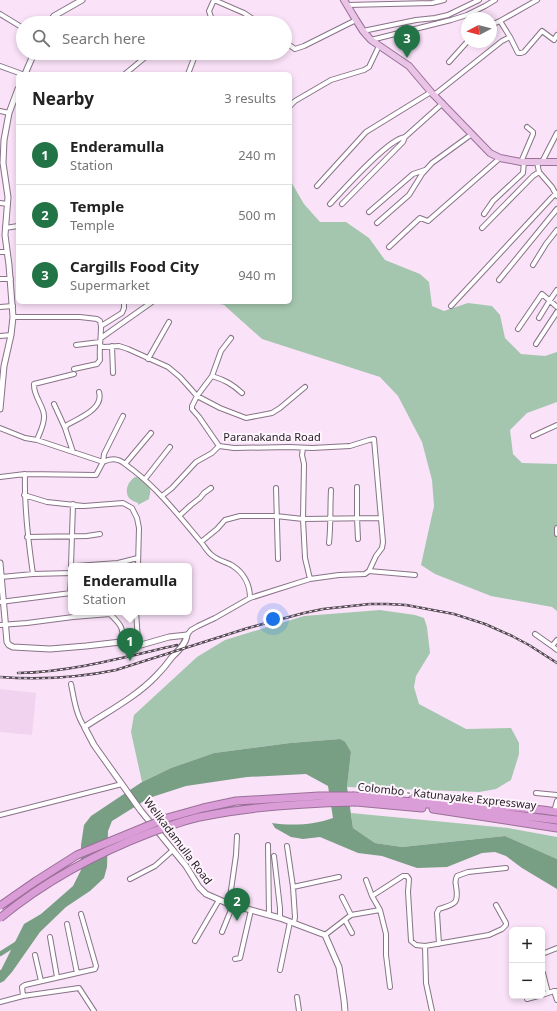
<!DOCTYPE html>
<html lang="en">
<head>
<meta charset="utf-8">
<style>
  body { margin:0; font-family:"Noto Sans",sans-serif; background:#f2f2f2; color:#222 }
  .controls { position:absolute; right:12px; bottom:12px; display:grid; overflow:hidden; border-radius:6px; box-shadow:0 2px 6px #0003 }
  .controls button { width:36px; height:36px; display:grid; place-items:center; padding:0; border:0; border-bottom:1px solid #e0e0e0; background:#fff; color:#222; font:20px sans-serif }
  .compass { position:absolute; left:461px; top:12px; width:36px; height:36px; border-radius:50%; background:#fff; box-shadow:0 2px 6px #0003; rotate:263deg }
  .you { position:absolute; left:273px; top:619px; width:14px; height:14px; margin:-10px; border:3px solid #fff; border-radius:50%; background:#1a73e8; box-shadow:0 0 0 6px #1a73e833 }
  .badge { display:grid; place-items:center; width:26px; height:26px; border-radius:50%; background:#227446; color:#fff; font-size:13px; font-weight:700 }
  .pin { position:absolute; translate:-50% -33px; filter:drop-shadow(0 1px 2px #0008) }
  .pin::after { content:''; position:absolute; top:21px; width:14px; height:12px; background:inherit; clip-path:polygon(0 0,100% 0,50% 100%) }
  .popup { position:absolute; left:68px; top:563px; width:124px; height:52px; box-sizing:border-box; display:grid; place-content:center; border-radius:6px; background:#fff; filter:drop-shadow(0 1px 3px #0005); font-size:13px; white-space:nowrap; color:#767676 }
  .popup b { font-size:15px; color:#222 }
  .popup::after { content:''; position:absolute; left:50%; top:100%; margin-left:-8px; border:8px solid transparent; border-top-color:#fff }
  .list { margin:0; padding:0; list-style:none }
  h2 { display:flex; justify-content:space-between; align-items:center; height:52px; margin:0; padding:0 16px; font-size:17px }
  h2 small { font-size:13px; font-weight:400; color:#767676 }
  .list li { display:grid; grid-template-columns:26px 1fr auto; gap:12px; align-items:center; box-sizing:border-box; height:60px; padding:0 16px; border-top:1px solid #e0e0e0 }
  .list b { display:block; font-size:15px; white-space:nowrap }
  .list p { margin:0; font-size:13px; white-space:nowrap; color:#767676 }
  .list em { font-size:13px; font-style:normal; color:#767676 }
  .icon { flex:none; width:22px; height:22px; fill:none; stroke:currentColor; stroke-width:2; stroke-linecap:round; stroke-linejoin:round }
  .map { position:relative; flex:none; width:557px; height:1011px; overflow:hidden }
  .search { position:absolute; background:#fff; box-shadow:0 2px 6px #0003; left:16px; top:16px; width:276px; height:44px; display:flex; align-items:center; gap:10px; box-sizing:border-box; padding:0 14px; border-radius:22px; color:#767676; font-size:15px }
  .panel { position:absolute; background:#fff; box-shadow:0 2px 6px #0003; left:16px; top:72px; width:276px; height:232px; border-radius:6px }
  .map>svg:first-child { display:block }
</style>
</head>
<body>
<div class="map">
<svg width="557" height="1011" viewBox="0 0 557 1011">
  <rect width="100%" height="100%" fill="#fae2f9"/>
  <path fill="#f1d3ef" d="M 0,689 L 36,693 L 32,735 L 0,732 Z"/>
  <path fill="#a4c6ae" d="M 290,180 L 304,204 L 320,222 L 346,222 L 369,238 L 385,260 L 420,274 L 429,282 L 432,306 L 444,311 L 468,303 L 492,306 L 500,315 L 505,338 L 521,354 L 545,356 L 557,352 L 557,402 L 527,413 L 510,430 L 513,454 L 522,463 L 557,464 L 557,611 L 552,607 L 491,596 L 435,574 L 421,565 L 434,506 L 432,480 L 422,442 L 398,396 L 380,377 L 262,339 L 224,305 L 211,302 L 290,302 Z
    M 135,477 C 141,477 149,483 150,489 C 151,492 149,496 149,499 L 138,505 L 138,503 C 135,502 131,500 129,498 C 124,490 128,482 135,477 Z
    M 380,610 L 415,615 L 424,618 L 427,627 L 430,653 L 416,676 L 414,687 L 419,704 L 466,729 L 511,728 L 519,743 L 519,754 L 511,780 L 496,789 L 479,792 L 347,787 L 351,752 L 340,739 L 290,743 L 214,753 L 171,768 L 142,782 L 131,732 L 134,715 L 197,657 L 225,640 L 304,616 Z
    M 351,813 L 508,828 L 557,837 L 557,859 L 505,836 L 402,847 L 375,843 L 353,828 Z"/>
  <path fill="#789f84" d="M 340,739 L 345,742 L 351,752 L 347,787 L 353,828 L 375,843 L 402,847 L 505,836 L 557,859 L 557,889 L 522,868 L 506,856 L 495,852 L 482,853 L 447,867 L 417,868 L 382,856 L 358,853 L 320,837 L 303,839 L 291,837 L 275,828 L 272,823 C 292,826 314,825 333,818 L 328,786 L 306,774 L 247,777 L 186,786 L 149,798 L 112,821 L 108,831 L 107,867 L 104,878 L 90,891 L 66,907 L 40,932 L 12,972 L 4,981 L 0,983 L 0,970 L 1,970 L 24,924 L 41,914 L 73,886 L 81,870 L 81,845 L 84,825 L 91,816 L 142,782 L 171,768 L 214,753 L 290,743 Z"/>
  <g fill="none" stroke-linecap="round" stroke-linejoin="round">
    <path stroke="#789f84" stroke-width="4.5" d="M 0,954 L 19,942"/>
    <defs>
      <path id="minor" d="M 214,0 L 244,13 L 259,23
        M 347,5 L 432,3 L 444,0
        M 0,14 L 23,28
        M 208,23 L 211,17 L 209,11 L 214,0
        M 491,25 L 500,21
        M 363,31 L 416,20 L 435,18 L 448,15 L 479,0
        M 510,37 L 518,53 L 521,53 L 524,52 L 542,31 L 554,40 L 557,35
        M 371,40 L 451,20 L 467,15 L 485,6 L 495,0
        M 285,42 L 295,49 L 304,46 L 356,20
        M 449,62 L 467,42
        M 0,66 L 22,74
        M 125,74 L 148,55 L 156,53
        M 188,74 L 196,53
        M 434,95 L 502,41 L 510,37 L 500,21 L 537,0
        M 290,106 L 295,101 L 331,80 L 364,70 L 369,67 L 379,46
        M 0,111 L 9,113
        M 521,162 L 533,134 L 533,132 L 527,127
        M 537,162 L 539,172 L 552,187 L 557,196
        M 542,162 L 557,133
        M 317,186 L 366,132 L 431,92
        M 0,203 L 8,204
        M 330,204 C 344,189 388,139 405,137
        M 342,204 L 397,148 L 403,142 L 405,137 L 443,103
        M 369,212 L 413,174 L 425,170
        M 484,214 L 493,201 L 523,173 L 524,162
        M 377,223 L 409,195 L 422,174 L 432,163 L 472,134
        M 5,228 L 18,226
        M 482,228 L 533,176 L 539,172
        M 389,247 L 420,218 L 428,221 L 500,158
        M 0,252 L 7,252
        M 533,265 L 546,244 L 557,230
        M 0,279 L 11,279
        M 499,280 L 557,209
        M 451,306 L 556,193
        M 0,307 L 13,306
        M 13,317 L 80,317 L 97,319 L 100,321 L 101,326
        M 539,318 L 550,300 L 557,290
        M 518,329 L 542,294 L 557,307
        M 0,336 L 11,335
        M 101,338 L 152,302
        M 536,344 L 557,312
        M 76,345 L 100,342
        M 100,346 L 104,347 L 119,346 L 128,349 L 168,367 L 180,377 L 197,396 L 212,376 L 221,351 L 231,338
        M 112,346 L 113,373
        M 148,359 L 169,322
        M 74,369 L 97,364 L 100,360 C 99,349 101,338 101,326 L 122,313 L 124,308 L 124,302
        M 212,376 C 225,380 232,384 242,393
        M 54,404 L 65,428 L 73,452
        M 0,428 L 25,438 L 37,440 L 103,462 C 107,460 112,458 118,460 C 123,461 128,467 133,470 C 160,491 179,516 201,542 C 205,547 208,553 213,556 C 219,561 227,562 233,566 C 244,573 250,585 250,598
        M 65,428 L 67,425 C 79,418 104,409 99,392
        M 533,436 L 557,425
        M 37,440 C 40,432 45,423 44,415 C 43,405 33,395 34,384 L 74,374
        M 303,448 L 302,455 L 304,464 L 303,519 L 305,558 L 310,579
        M 125,464 L 151,433
        M 25,474 C 24,508 28,540 33,574 L 71,573
        M 0,477 L 25,474 L 96,475 L 103,462 L 104,454 L 123,416
        M 145,479 L 170,447
        M 357,487 L 357,518 L 358,539
        M 276,488 L 278,559
        M 24,495 L 47,502 L 84,506 L 123,503 L 132,508 L 137,518 L 139,528 L 138,566
        M 162,496 L 172,488 L 196,462 L 212,453 L 219,446
        M 179,516 L 191,505 L 200,498 L 204,493 L 211,488
        M 557,528 L 557,534
        M 27,537 L 87,536 L 100,534
        M 201,542 L 217,529 L 225,520 L 240,516 L 276,516 L 303,519 L 381,518
        M 329,543 C 331,525 330,508 331,490
        M 71,566 L 73,504
        M 76,566 L 118,563 L 138,558
        M 369,571 L 415,575
        M 1,577 L 33,574
        M 70,593 L 71,578
        M 0,602 L 71,593
        M 136,612 L 138,640
        M 0,625 L 27,623 L 73,617 L 110,614 C 120,624 123,626 123,641
        M 535,634 L 552,646 L 557,640
        M 187,635 L 191,630 L 198,626 L 215,618 L 250,598 L 310,579 L 339,575 L 365,574 L 369,571 L 376,556 L 382,548 L 383,542 L 374,439 L 369,440 L 350,446 L 312,448 L 289,447 L 234,448 L 219,446 L 199,417 L 192,409 L 192,406 L 197,396 L 220,408 L 246,418 L 272,413 L 280,408 L 305,387
        M 552,646 L 557,650
        M 71,684 C 74,699 76,715 85,728
        M 536,793 L 557,795
        M 555,808 L 557,801
        M 0,815 L 122,784
        M 268,845 L 269,915
        M 287,846 L 293,887
        M 274,856 L 280,908 L 280,918
        M 130,879 L 155,866 L 173,850
        M 366,880 L 372,896 L 380,910 L 386,934 L 386,955 L 390,987
        M 372,896 L 403,876 L 407,876 L 409,879 L 408,892 L 411,941 L 416,945 L 425,946 L 489,935 L 502,929 L 506,925 L 506,923 L 496,905
        M 342,897 L 351,915
        M 229,904 L 236,855 L 237,836
        M 345,920 L 352,933
        M 294,923 L 295,917 L 293,887 L 339,877
        M 67,924 L 77,973
        M 222,932 L 233,905
        M 325,935 L 351,915 L 380,910
        M 50,937 L 57,977
        M 195,941 L 219,900
        M 439,944 L 437,913 L 439,909 C 455,904 459,904 456,886 C 455,882 455,880 457,876 L 468,872 L 506,868
        M 425,946 L 426,983 L 432,1011
        M 542,954 L 557,948
        M 35,955 L 41,981
        M 235,959 L 240,958 L 251,910
        M 280,970 L 290,922
        M 543,973 L 548,993
        M 556,991 L 554,991 L 557,1000
        M 542,995 L 554,991
        M 23,996 L 22,987 L 25,985 L 95,969 L 96,966 L 81,914
        M 297,997 L 299,1011
        M 527,999 L 538,996
        M 0,1002 L 23,996 L 79,988 L 94,1011"/>
      <path id="tertiary" d="M 49,23 L 54,16 L 82,0
        M 25,74 L 34,53
        M 0,409 L 4,366 L 11,335 L 13,317 L 9,265 L 5,235 L 8,197 L 3,163 L 4,140 L 9,113 L 18,89
        M 0,563 L 7,642 L 9,645 L 13,647 L 50,649 L 86,646 L 138,640 L 141,645 L 169,637 L 187,635 C 186,644 178,651 172,657 C 167,664 162,670 156,676 C 137,696 109,711 86,726 L 85,728 L 94,745 L 141,811 L 186,866 L 199,887 L 206,894 L 229,904 L 280,918 L 325,935 L 339,967 L 344,1000 L 345,1011"/>
      <path id="primary" d="M 344,0 L 356,20 L 363,31 L 371,40 L 409,66 L 431,92 L 490,153 L 500,158 L 521,162 L 557,162"/>
      <path id="motorway" d="M 354,796 L 371,797 L 557,820
        M 413,798 L 441,798
        M 436,800 L 543,810 L 557,812
        M 356,802 L 422,808
        M 433,809 L 557,828"/>
    </defs>
    <use href="#minor" stroke="#887387" stroke-width="6"/>
    <use href="#tertiary" stroke="#887387" stroke-width="7"/>
    <use href="#primary" stroke="#9a7098" stroke-width="8"/>
    <use href="#motorway" stroke="#9a7098" stroke-width="9"/>
    <use href="#minor" stroke="#fff" stroke-width="4"/>
    <use href="#tertiary" stroke="#fff" stroke-width="5"/>
    <use href="#primary" stroke="#e9c4e7" stroke-width="6"/>
    <use href="#motorway" stroke="#da9dd7" stroke-width="7"/>
    <defs>
      <path id="rail" d="M 18,673 C 73,672 125,657 177,645
        M 0,677 C 40,680 77,678 116,670 L 248,628 L 304,613 L 323,609 L 370,604 L 387,604 L 406,605 L 454,614 L 485,624 L 512,636 L 529,645 L 557,663"/>
    </defs>
    <use href="#rail" stroke="#554954" stroke-width="2.5"/>
    <use href="#rail" stroke="#fff5fe" stroke-width="1" stroke-dasharray="3" stroke-linecap="butt"/>
    <defs>
      <path id="motorway-bridge" d="M 0,906 L 36,881 L 77,855 L 167,818 L 203,808 L 236,801 L 319,796 L 354,796
        M 0,918 C 45,881 97,853 152,832 C 169,826 187,819 205,816 C 254,806 305,803 356,802"/>
    </defs>
    <use href="#motorway-bridge" stroke="#9a7098" stroke-width="9" stroke-linecap="butt"/>
    <use href="#motorway-bridge" stroke="#da9dd7" stroke-width="7"/>
  </g>
  <g text-anchor="middle" stroke-width="4" stroke-linejoin="round" paint-order="stroke">
    <g font-size="11" fill="#241b23" stroke="#fff5fe">
      <text x="272" y="441">Paranakanda Road</text>
      <text transform="translate(447 796) rotate(6)" y="4">Colombo - Katunayake Expressway</text>
      <text transform="translate(178 841) rotate(53)" y="4">Welikadamulla Road</text>
    </g>
  </g>
</svg>
<div class="controls">
<button>+</button>
<button>−</button>
</div>
<svg class="compass" viewBox="-18 -18 36 36"><path d="M0-13l5 13h-10z" fill="#e53935"/><path d="M0 13l5-13h-10z" fill="#767676"/></svg>
<div class="you"></div>
<div class="pin badge" style="left:130px;top:661px">1</div>
<div class="popup"><b>Enderamulla</b>Station</div>
<div class="pin badge" style="left:237px;top:921px">2</div>
<div class="pin badge" style="left:407px;top:58px">3</div>
<div class="search"><svg class="icon" aria-label="search" viewBox="0 0 24 24"><circle cx="10" cy="10" r="6"/><path d="M15 15l6 6"/></svg>Search here</div>
<section class="panel">
<h2>Nearby<small>3 results</small></h2>
<ul class="list">
<li><span class="badge">1</span><div><b>Enderamulla</b><p>Station</p></div><em>240 m</em></li>
<li><span class="badge">2</span><div><b>Temple</b><p>Temple</p></div><em>500 m</em></li>
<li><span class="badge">3</span><div><b>Cargills Food City</b><p>Supermarket</p></div><em>940 m</em></li>
</ul>
</section>
</div>
</body>
</html>
